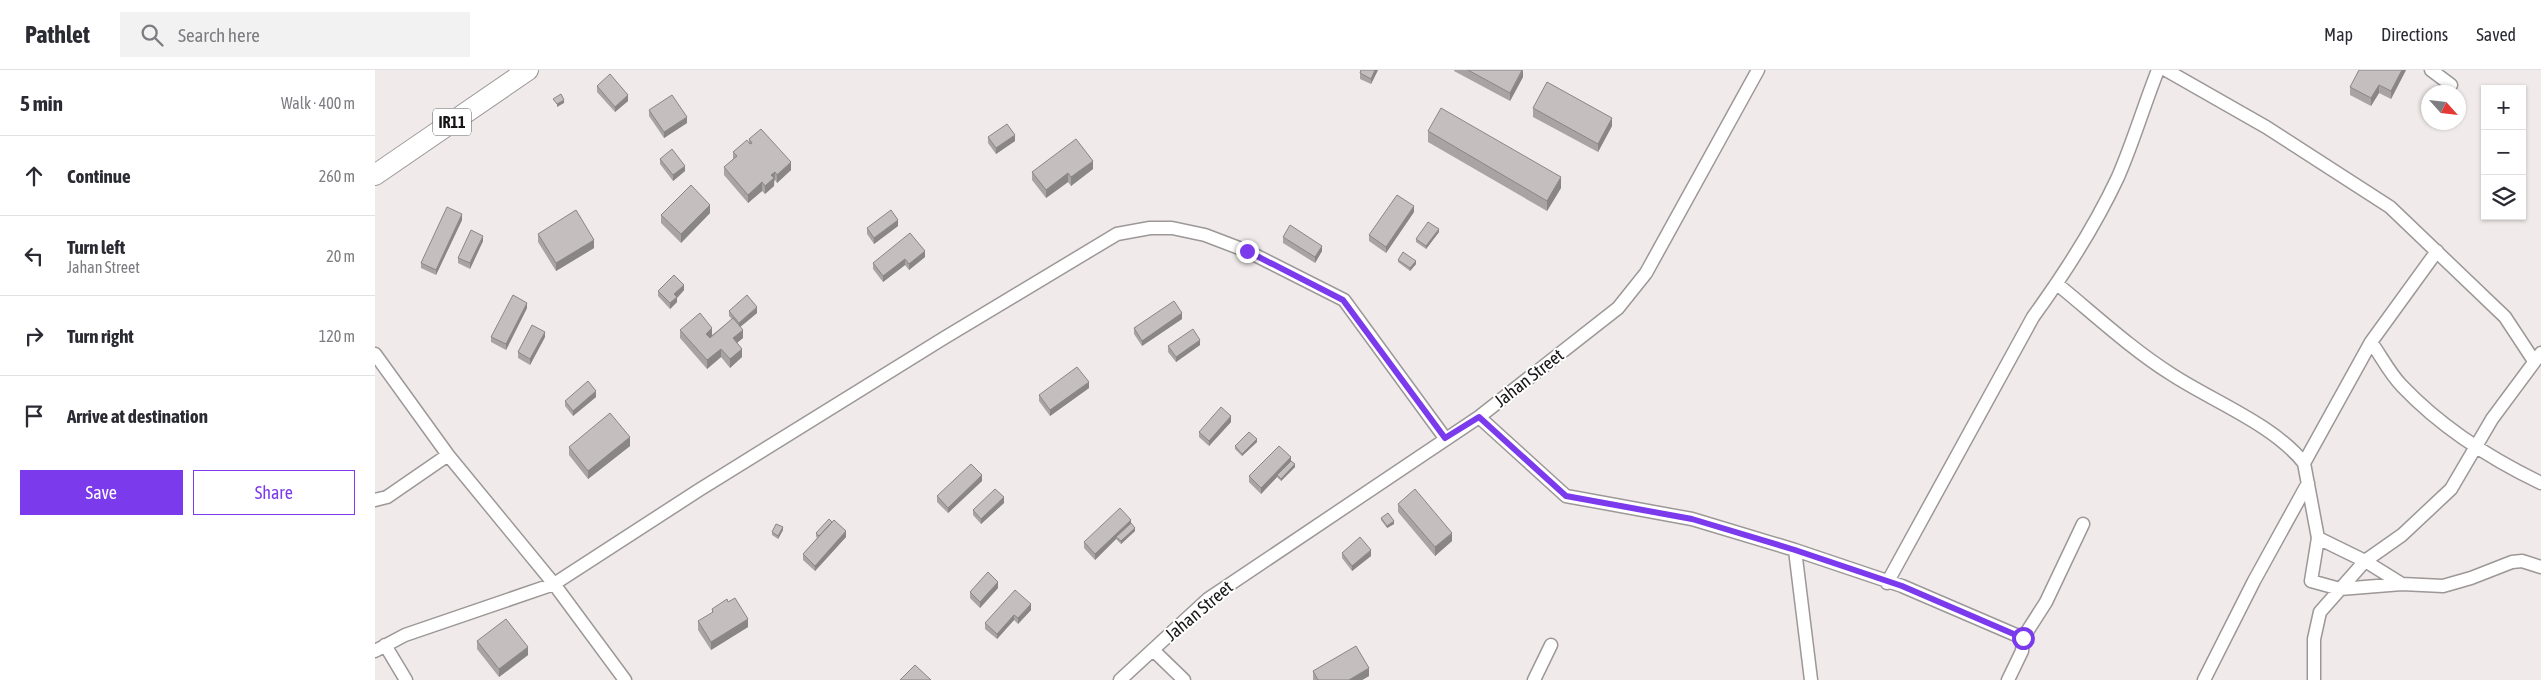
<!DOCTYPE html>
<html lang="en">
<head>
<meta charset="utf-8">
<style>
  body { margin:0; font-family:"Asap Condensed",sans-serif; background:#f2f2f3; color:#2b2b33 }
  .controls { position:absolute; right:15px; top:15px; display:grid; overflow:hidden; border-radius:0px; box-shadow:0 1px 4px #0004 }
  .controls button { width:45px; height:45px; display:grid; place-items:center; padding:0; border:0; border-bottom:1px solid #e1e1e2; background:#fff; color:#2b2b33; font:25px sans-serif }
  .compass { position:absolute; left:2046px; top:15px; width:45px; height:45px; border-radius:50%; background:#fff; box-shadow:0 1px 4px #0004; rotate:117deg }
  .stop { position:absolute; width:15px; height:15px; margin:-11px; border:4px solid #7c3aed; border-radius:50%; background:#fff }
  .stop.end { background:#7c3aed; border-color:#fff; box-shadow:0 1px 5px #0008 }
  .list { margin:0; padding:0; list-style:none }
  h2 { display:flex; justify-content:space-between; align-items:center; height:65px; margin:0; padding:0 20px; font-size:21px }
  h2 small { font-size:16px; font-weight:400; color:#7c7c81 }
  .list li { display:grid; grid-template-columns:32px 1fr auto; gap:15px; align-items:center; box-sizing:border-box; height:80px; padding:0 20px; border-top:1px solid #e1e1e2 }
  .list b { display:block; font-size:19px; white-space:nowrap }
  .list p { margin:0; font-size:16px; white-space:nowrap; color:#7c7c81 }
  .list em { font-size:16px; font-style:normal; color:#7c7c81 }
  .actions { display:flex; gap:10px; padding:15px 20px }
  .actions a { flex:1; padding:11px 0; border:1px solid #7c3aed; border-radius:0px; text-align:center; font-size:18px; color:#7c3aed }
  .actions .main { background:#7c3aed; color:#fff }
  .icon { flex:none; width:28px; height:28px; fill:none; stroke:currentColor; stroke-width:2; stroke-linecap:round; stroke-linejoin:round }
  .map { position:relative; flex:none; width:2166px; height:610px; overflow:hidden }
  header { display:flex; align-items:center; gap:30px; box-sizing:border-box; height:70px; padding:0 25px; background:#fff; border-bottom:1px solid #e1e1e2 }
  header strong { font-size:24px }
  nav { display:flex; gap:28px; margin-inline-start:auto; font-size:18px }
  .search { width:350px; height:45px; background:#f2f2f3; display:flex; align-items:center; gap:12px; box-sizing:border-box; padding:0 18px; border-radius:0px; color:#7c7c81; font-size:19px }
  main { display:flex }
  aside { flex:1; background:#fff }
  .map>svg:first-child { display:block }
</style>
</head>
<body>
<header>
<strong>Pathlet</strong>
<div class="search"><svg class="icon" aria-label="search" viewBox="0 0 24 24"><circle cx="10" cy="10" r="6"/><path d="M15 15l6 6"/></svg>Search here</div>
<nav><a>Map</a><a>Directions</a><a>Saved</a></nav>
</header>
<main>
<aside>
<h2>5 min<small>Walk · 400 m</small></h2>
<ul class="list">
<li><svg class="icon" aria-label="ahead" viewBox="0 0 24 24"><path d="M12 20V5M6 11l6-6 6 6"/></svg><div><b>Continue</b></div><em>260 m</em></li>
<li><svg class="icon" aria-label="left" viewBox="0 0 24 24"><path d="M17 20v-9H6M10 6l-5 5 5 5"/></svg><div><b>Turn left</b><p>Jahan Street</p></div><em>20 m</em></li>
<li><svg class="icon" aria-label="right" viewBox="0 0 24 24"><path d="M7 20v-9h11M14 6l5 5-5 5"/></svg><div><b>Turn right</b></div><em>120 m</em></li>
<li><svg class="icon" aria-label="arrive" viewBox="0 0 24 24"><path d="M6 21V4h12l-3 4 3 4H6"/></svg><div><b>Arrive at destination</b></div></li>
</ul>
<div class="actions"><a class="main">Save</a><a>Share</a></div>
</aside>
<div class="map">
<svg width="2166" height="610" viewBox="0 0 2166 610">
  <rect width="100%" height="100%" fill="#f0ebea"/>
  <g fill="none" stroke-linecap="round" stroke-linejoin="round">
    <defs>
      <path id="minor" d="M 1791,0 L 1891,57 L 2015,137 L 2130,247 L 2159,291
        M 2056,0 L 2076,15
        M 1682,214 C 1719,244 1755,278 1796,304 C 1837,331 1898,354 1929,393 L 1943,468 L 1936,511 L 1965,519 L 2027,514 L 2068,516 L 2096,508 L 2137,492 L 2147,491 L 2166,497
        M 1996,272 C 2006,286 2015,304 2027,316 C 2066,357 2116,389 2166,413
        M 0,284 L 73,385 L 179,514 L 250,610
        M 1104,347 L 1191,426 L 1317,449 L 1420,480 L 1527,516 L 1648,568
        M 1929,393 L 1996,272 L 2062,181
        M 0,430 L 12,427 L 73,385
        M 1943,468 L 1990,491 L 2027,514
        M 1420,480 L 1436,610
        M 1512,513 L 1658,247 C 1690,203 1720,156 1743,107 C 1758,73 1769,35 1783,0
        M 10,575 L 31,610
        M 778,580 L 809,610
        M 0,581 L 30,565 L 179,514 L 324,420 L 569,268 L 742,164 L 775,158 L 797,158 L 830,165 L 872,181 L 969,230 L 1070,368
        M 745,610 L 833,529 L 1104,347 L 1243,238 L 1271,203 L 1383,0
        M 1159,610 L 1176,575
        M 1633,610 L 1647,581 L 1648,568 L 1671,532 L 1708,454
        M 1829,610 L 1879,511 L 1933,413
        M 1939,610 L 1939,569 L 1945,542 L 1990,491 L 2027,465 L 2076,419 L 2117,349 L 2166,283"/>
      <path id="primary" d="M 0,105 L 153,0"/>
    </defs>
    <use href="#minor" stroke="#9d9797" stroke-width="15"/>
    <use href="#primary" stroke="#9d9797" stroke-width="22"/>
    <use href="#minor" stroke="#fff" stroke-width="12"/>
    <use href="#primary" stroke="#fff" stroke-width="20"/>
  </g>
  <path fill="#a9a4a3" d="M 1003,0 L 996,14 L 985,9 L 985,3 Z
    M 1079,0 L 1148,0 L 1148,7 L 1135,31 L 1079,1 Z
    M 2031,0 L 2016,29 L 2004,23 L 1996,36 L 1975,25 L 1975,17 Z
    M 222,16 L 253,31 L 240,42 L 222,22 Z
    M 1158,38 L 1237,56 L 1223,82 L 1158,47 Z
    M 274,40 L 312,53 L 289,68 L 274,46 Z
    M 1053,61 L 1186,118 L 1172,141 L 1053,72 Z
    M 613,67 L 640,71 L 621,84 L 613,73 Z
    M 374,69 L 416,100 L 402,113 L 400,110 L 399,111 L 399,116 L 390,124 L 387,121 L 373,133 L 349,105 L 349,97 L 358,89 L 358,82 L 374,73 Z
    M 285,89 L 310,101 L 298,111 L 285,94 Z
    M 718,99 L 696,116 L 693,112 L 671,128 L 657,110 L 657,102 Z
    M 1039,142 L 1011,183 L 994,171 L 994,165 Z
    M 335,143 L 306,173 L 286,153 L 286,145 Z
    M 87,150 L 61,205 L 46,198 L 46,193 Z
    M 523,156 L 499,174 L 492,164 L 492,158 Z
    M 1064,162 L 1051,179 L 1041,172 L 1041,169 Z
    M 163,164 L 219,178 L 181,201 L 163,172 Z
    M 908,167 L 947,181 L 940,193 L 908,173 Z
    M 108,171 L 95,199 L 83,193 L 83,188 Z
    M 550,187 L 534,200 L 530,195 L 508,212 L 498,199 L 498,193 Z
    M 1023,190 L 1041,194 L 1035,201 L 1023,192 Z
    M 309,220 L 302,228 L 302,232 L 295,239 L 283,226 L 283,221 Z
    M 152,238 L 131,280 L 116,272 L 116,267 Z
    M 354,241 L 382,243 L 365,257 L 368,268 L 362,273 L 367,287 L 355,298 L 346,287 L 332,299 L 305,268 L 305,260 L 337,265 L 357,249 L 354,246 Z
    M 807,249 L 767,276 L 759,264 L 759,258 Z
    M 170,267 L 155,295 L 143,288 L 143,282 Z
    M 825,275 L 801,292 L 793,282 L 793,276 Z
    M 714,318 L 675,346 L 664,331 L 664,325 Z
    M 221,327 L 198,346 L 190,336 L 190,331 Z
    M 856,352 L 834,376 L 824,367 L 824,362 Z
    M 882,372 L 867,386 L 860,379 L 860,376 Z
    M 255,376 L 213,409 L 194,385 L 194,377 Z
    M 916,391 L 920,397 L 906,411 L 902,407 L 886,424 L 874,412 L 874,406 Z
    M 607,411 L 573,443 L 562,432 L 562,426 Z
    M 629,433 L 606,454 L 598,445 L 598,440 Z
    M 1023,434 L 1077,471 L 1060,486 L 1023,442 Z
    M 1006,448 L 1019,454 L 1012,458 L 1006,450 Z
    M 457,452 L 471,467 L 440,501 L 428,490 L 428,484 L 442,468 L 441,466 L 441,463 Z
    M 756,453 L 760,461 L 746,474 L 741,469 L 720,490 L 709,478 L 709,472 Z
    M 408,460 L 403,469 L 397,465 L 397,462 Z
    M 967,483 L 996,486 L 977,501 L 967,488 Z
    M 623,518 L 605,538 L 595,528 L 595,522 Z
    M 337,539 L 373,557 L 336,580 L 323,560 L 323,551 L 337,543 Z
    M 656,540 L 643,554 L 639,550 L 622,569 L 610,559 L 610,553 Z
    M 102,571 L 153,585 L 124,607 L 102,579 Z
    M 938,601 L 994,606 L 987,610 L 938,610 Z"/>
  <path fill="#898685" d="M 1000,0 L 1003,0 L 996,14 L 996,9 Z
    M 1148,0 L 1148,7 L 1135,31 L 1135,23 Z
    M 2027,0 L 2031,0 L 2016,29 L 2016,21 Z
    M 2004,15 L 2004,23 L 1996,36 L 1996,28 Z
    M 253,25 L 253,31 L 240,42 L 240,37 Z
    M 189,30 L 189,33 L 182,37 L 182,34 Z
    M 312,47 L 312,53 L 289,68 L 289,62 Z
    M 1237,48 L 1237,56 L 1223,82 L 1223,74 Z
    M 640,65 L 640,71 L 621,84 L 621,78 Z
    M 718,91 L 718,99 L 696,116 L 696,107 Z
    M 416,92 L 416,100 L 402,113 L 402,105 Z
    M 310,96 L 310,101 L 298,111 L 298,105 Z
    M 400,102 L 399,116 L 390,124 L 390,116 L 396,105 Z
    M 693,103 L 693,112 L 671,128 L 671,120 Z
    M 1186,107 L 1186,118 L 1172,141 L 1172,131 Z
    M 387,112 L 387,121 L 373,133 L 373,125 Z
    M 335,135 L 335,143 L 306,173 L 306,164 Z
    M 1039,136 L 1039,142 L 1011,183 L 1011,177 Z
    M 87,144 L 87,150 L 61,205 L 61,200 Z
    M 523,150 L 523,156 L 499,174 L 499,168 Z
    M 1064,159 L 1064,162 L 1051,179 L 1051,176 Z
    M 108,166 L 108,171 L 95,199 L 95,193 Z
    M 219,170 L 219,178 L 181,201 L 181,193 Z
    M 947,176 L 947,181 L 940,193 L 940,187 Z
    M 550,181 L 550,187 L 534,200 L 534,194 Z
    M 530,189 L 530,195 L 508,212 L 508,206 Z
    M 1041,191 L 1041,194 L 1035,201 L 1035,198 Z
    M 309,215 L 309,220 L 302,228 L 302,232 L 295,239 L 295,233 L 299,224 Z
    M 152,233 L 152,238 L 131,280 L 131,274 Z
    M 382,237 L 382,243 L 364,258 L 364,253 Z
    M 807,243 L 807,249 L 767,276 L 767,271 Z
    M 337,258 L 337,266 L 331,272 L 331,264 Z
    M 368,260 L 368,268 L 358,276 L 358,268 Z
    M 170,262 L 170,267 L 155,295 L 155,289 Z
    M 825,270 L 825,275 L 801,292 L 801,287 Z
    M 346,279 L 346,287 L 332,299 L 332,290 Z
    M 367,279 L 367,287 L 355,298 L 355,289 Z
    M 714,312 L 714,318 L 675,346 L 675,340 Z
    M 221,321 L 221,327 L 198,346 L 198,341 Z
    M 856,346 L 856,352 L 834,376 L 834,371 Z
    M 255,367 L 255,376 L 213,409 L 213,401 Z
    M 882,369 L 882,372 L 867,386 L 867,384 Z
    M 916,387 L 916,393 L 902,405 L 902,407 L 886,424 L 886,418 Z
    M 920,394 L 920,397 L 906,411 L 906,409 Z
    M 607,405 L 607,411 L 573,443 L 573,438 Z
    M 629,427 L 629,433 L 606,454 L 606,449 Z
    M 756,450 L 756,456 L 741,467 L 741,469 L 720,490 L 720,484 Z
    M 1019,451 L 1019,454 L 1012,458 L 1012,456 Z
    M 408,457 L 408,460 L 403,469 L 403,466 Z
    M 760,458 L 760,461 L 746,474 L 746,471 Z
    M 471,461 L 471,467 L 440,501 L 440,496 Z
    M 1077,463 L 1077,471 L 1060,486 L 1060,477 Z
    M 996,480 L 996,486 L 977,501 L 977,496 Z
    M 623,512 L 623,518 L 605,538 L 605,532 Z
    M 656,534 L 656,540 L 643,554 L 643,548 Z
    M 639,545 L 639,550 L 622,569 L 622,564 Z
    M 373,549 L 373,557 L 336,580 L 336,572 Z
    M 153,577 L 153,585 L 124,607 L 124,599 Z
    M 994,598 L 994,606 L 987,610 L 974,610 Z"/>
  <path fill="#c4bfbe" stroke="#898685" d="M 986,0 L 1000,0 L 996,9 L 985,3 Z
    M 1093,0 L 1147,0 L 1135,23 Z
    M 1984,0 L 2027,0 L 2016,21 L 2004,15 L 1996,28 L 1975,17 Z
    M 235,4 L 253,25 L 240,37 L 222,16 Z
    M 1172,12 L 1237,48 L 1223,74 L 1158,38 Z
    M 186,24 L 189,30 L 182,34 L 178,29 Z
    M 297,25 L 312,47 L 289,62 L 274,40 Z
    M 1066,38 L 1186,107 L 1172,131 L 1053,61 Z
    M 632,54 L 640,65 L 621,78 L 613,67 Z
    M 386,59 L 416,92 L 402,105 L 400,102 L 396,105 L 399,108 L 390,116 L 387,112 L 373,125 L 349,97 L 362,86 L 358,82 L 372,70 L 375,74 L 377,73 L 374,69 Z
    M 701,69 L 718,91 L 696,107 L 693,103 L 671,120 L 657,102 Z
    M 297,79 L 310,96 L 298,105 L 285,89 Z
    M 316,115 L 335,135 L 306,164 L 286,145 Z
    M 1022,125 L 1039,136 L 1011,177 L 994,165 Z
    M 72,137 L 87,144 L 61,200 L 46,193 Z
    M 201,140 L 219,170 L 181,193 L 163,164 Z
    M 516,140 L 523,150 L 499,168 L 492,158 Z
    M 1053,152 L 1064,159 L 1051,176 L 1041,169 Z
    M 915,155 L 947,176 L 940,187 L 908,167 Z
    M 96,160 L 108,166 L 95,193 L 83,188 Z
    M 535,163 L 550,181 L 534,194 L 530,189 L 508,206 L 498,193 Z
    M 1028,182 L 1041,191 L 1035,198 L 1023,190 Z
    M 299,205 L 309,215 L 299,224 L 302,227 L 295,233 L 283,221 Z
    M 138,225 L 152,233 L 131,274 L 116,267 Z
    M 372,225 L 382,237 L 364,253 L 354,241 Z
    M 799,231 L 807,243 L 767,271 L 759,258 Z
    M 325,243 L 337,258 L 331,264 L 335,268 L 358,248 L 368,260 L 358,268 L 367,279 L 355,289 L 346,279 L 332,290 L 305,260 Z
    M 157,255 L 170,262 L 155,289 L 143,282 Z
    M 818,259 L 825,270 L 801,287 L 793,276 Z
    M 702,297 L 714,312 L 675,340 L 664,325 Z
    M 213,311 L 221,321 L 198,341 L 190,331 Z
    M 846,337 L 856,346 L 834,371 L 824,362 Z
    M 235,343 L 255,367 L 213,401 L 194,377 Z
    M 874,362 L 882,369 L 867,384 L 860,376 Z
    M 904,376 L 916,387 L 886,418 L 874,406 Z
    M 916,391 L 920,394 L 906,409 L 902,405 Z
    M 596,394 L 607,405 L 573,438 L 562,426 Z
    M 620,419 L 629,427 L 606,449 L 598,440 Z
    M 1040,419 L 1077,463 L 1060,477 L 1023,434 Z
    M 745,438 L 756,450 L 720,484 L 709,472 Z
    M 1013,443 L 1019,451 L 1012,456 L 1006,448 Z
    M 454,449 L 457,452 L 444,466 L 441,463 Z
    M 459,450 L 471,461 L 440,496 L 428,484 Z
    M 756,453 L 760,458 L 746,471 L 741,467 Z
    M 401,454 L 408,457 L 403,466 L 397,462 Z
    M 985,467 L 996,480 L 977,496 L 967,483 Z
    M 613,502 L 623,512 L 605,532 L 595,522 Z
    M 640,520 L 656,534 L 643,548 L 639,545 L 622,564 L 610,553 Z
    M 360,528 L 373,549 L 336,572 L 323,551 L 338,542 L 337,539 L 352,529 L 353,532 Z
    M 131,549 L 153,577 L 124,599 L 102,571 Z
    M 981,576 L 994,598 L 974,610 L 943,610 L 938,601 Z
    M 540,595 L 556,610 L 525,610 Z"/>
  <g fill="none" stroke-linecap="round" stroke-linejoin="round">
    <path stroke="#7c3aed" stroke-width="6" d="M 872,181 L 968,230 L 1070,368 L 1104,347 L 1191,426 L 1317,449 L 1420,480 L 1527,516 L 1648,568"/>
  </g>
  <g text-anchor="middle" stroke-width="4" stroke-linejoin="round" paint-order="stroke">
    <rect fill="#fff" stroke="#5d5b5b" stroke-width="1" x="58" y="38.5" width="38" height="27" rx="4"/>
    <g font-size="16" font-weight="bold" fill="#171515">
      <text x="77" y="58">IR11</text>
    </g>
    <g font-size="18" fill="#171515" stroke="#fff">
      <text transform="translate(1154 308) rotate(-38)" y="6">Jahan Street</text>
      <text transform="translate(824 541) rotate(-40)" y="6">Jahan Street</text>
    </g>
  </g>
</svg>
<div class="controls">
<button>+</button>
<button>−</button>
<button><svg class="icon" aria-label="layers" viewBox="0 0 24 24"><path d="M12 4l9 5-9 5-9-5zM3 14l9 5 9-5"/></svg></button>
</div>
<svg class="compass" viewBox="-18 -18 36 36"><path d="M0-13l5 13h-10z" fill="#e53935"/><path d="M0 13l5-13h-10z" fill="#7c7c81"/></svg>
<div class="stop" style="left:1648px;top:568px"></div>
<div class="stop end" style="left:872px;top:181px"></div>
</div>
</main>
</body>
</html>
